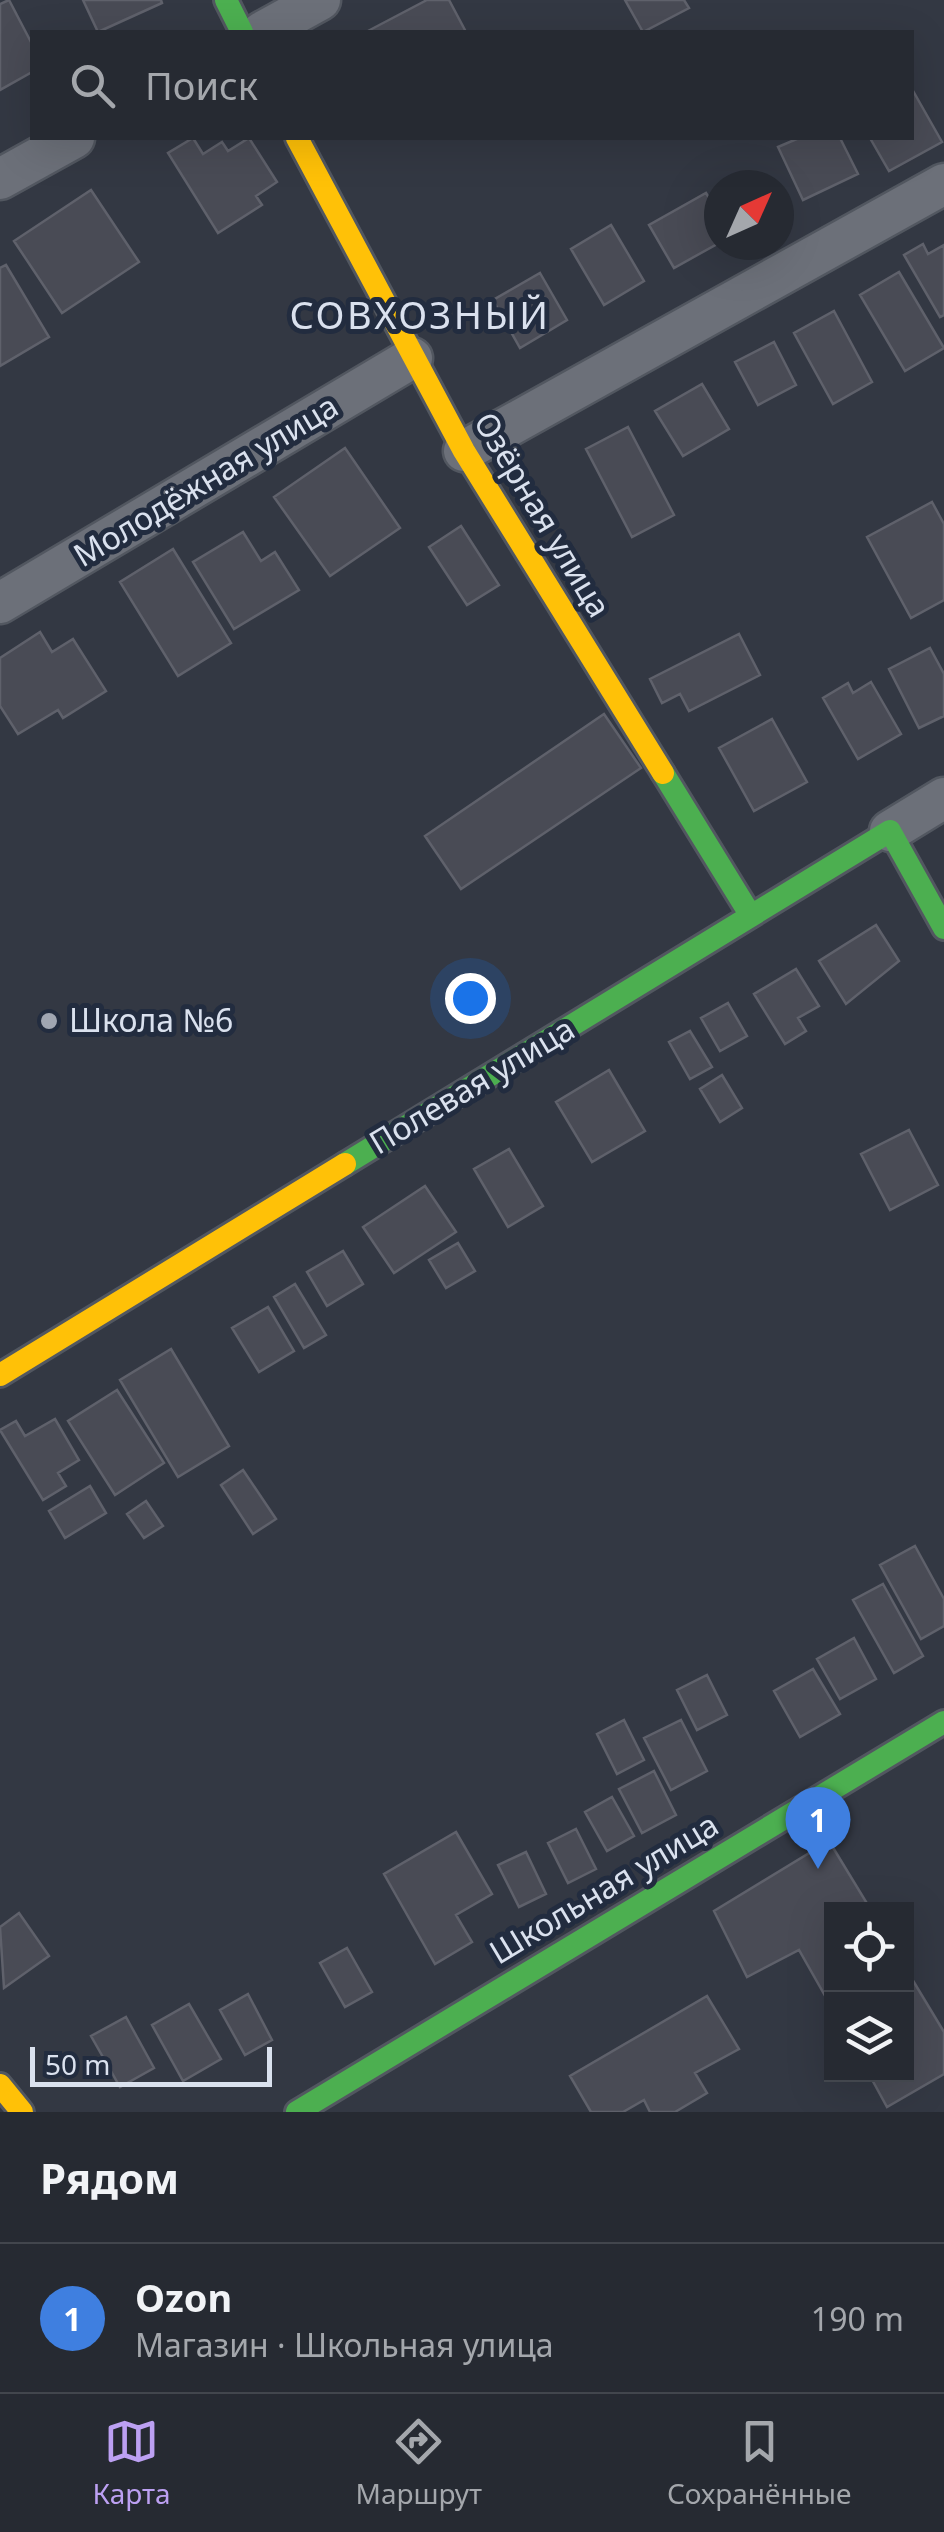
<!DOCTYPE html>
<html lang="ru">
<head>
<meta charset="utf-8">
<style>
  body { margin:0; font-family:"Noto Sans",sans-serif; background:#2e323a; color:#f1f3f6 }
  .controls { position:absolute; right:30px; bottom:30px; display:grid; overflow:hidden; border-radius:0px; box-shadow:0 10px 40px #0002 }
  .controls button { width:90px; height:90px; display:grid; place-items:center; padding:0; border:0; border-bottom:2px solid #42464d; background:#262a32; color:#f1f3f6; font:50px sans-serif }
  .compass { position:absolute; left:704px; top:170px; width:90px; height:90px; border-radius:50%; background:#262a32; box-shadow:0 10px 40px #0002; rotate:45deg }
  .scale { position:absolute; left:30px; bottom:25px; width:242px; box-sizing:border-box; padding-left:10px; border:5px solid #dae1ee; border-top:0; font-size:28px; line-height:35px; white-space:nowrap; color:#dae1ee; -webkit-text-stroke:8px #222c3f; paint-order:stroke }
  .you { position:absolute; left:470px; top:998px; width:35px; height:35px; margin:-25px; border:8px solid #fff; border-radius:50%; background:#1a73e8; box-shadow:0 0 0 15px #1a73e833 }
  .badge { display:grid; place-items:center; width:65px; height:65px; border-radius:50%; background:#bca0f2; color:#fff; font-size:32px; font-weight:700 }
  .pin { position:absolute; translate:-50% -82px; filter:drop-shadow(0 2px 5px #0008) }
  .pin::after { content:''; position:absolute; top:52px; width:35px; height:30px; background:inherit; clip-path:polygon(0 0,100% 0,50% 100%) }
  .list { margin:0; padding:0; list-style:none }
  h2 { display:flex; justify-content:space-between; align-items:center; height:130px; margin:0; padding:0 40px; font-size:42px }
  h2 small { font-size:32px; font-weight:400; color:#a4a7ac }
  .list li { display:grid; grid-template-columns:65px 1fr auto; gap:30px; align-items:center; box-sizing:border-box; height:150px; padding:0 40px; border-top:2px solid #42464d }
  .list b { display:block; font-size:38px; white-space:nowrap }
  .list p { margin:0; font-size:32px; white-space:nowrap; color:#a4a7ac }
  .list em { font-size:32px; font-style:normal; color:#a4a7ac }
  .icon { flex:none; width:55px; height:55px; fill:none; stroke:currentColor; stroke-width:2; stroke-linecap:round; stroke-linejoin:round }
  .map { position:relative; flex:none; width:944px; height:2112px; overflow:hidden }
  .search { position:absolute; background:#262a32; box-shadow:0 10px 40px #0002; left:30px; right:30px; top:30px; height:110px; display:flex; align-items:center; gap:25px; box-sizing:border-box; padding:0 35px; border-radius:0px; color:#a4a7ac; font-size:38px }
  .sheet { height:280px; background:#262a32 }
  nav { display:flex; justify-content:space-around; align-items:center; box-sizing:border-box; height:140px; border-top:2px solid #42464d; background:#262a32; font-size:28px; color:#a4a7ac }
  nav a { display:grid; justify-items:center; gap:5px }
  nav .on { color:#bca0f2 }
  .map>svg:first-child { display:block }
</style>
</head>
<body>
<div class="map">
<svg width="944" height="2112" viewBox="0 0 944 2112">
  <rect width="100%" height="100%" fill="#333843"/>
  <path fill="#494b55" stroke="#5f616b" stroke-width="2.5" d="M 9,0 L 32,44 L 32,72 L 0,90 L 0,4 Z
    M 83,0 L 161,0 L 162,3 L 98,32 Z
    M 427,0 L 449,0 L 466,32 L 366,32 Z
    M 625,0 L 684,0 L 689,8 L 643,32 Z
    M 912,89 L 942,142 L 889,171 L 870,138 L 912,138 Z
    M 193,138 L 203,154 L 222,142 L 228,151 L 249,138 L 277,182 L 256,196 L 262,205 L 218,233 L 168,153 Z
    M 799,138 L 840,138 L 858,174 L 803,200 L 778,147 Z
    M 91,190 L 139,262 L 62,313 L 14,241 Z
    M 706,193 L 719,214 L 719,243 L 674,268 L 649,225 Z
    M 611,225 L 644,281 L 604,305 L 571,249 Z
    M 923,244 L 928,254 L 944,245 L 944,315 L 940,317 L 904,255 Z
    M 6,265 L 49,337 L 0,366 L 0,268 Z
    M 899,272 L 944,348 L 905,371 L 860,295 Z
    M 540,273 L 567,320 L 520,348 L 493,300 Z
    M 834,311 L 872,382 L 833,404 L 794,333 Z
    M 774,342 L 796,385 L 758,405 L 735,362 Z
    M 702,384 L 729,429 L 683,456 L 655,411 Z
    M 628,427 L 674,515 L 632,537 L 586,449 Z
    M 345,448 L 400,528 L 330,576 L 274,497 Z
    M 932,502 L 944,524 L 944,600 L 911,618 L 867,537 Z
    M 461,526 L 499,585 L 467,605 L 429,547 Z
    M 243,532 L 261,561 L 275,552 L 299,590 L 234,629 L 193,562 Z
    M 173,549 L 231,643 L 178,676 L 120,582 Z
    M 40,632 L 52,652 L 73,639 L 106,691 L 63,718 L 58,710 L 18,734 L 0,706 L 0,658 Z
    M 739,634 L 760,675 L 689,711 L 680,694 L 662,703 L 650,679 Z
    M 930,648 L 944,674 L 944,716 L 919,728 L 889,669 Z
    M 871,682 L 901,734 L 858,759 L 823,698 L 848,683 L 853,693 Z
    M 604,714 L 641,768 L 461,889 L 425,836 Z
    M 772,719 L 807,782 L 754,811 L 719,748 Z
    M 876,925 L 899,961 L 846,1004 L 819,961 Z
    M 796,969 L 819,1006 L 798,1018 L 806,1031 L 785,1044 L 754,994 Z
    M 728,1003 L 747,1036 L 720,1051 L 701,1018 Z
    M 690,1031 L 712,1067 L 690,1079 L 669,1042 Z
    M 609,1070 L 645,1131 L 592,1162 L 556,1102 Z
    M 722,1075 L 742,1108 L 720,1122 L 700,1089 Z
    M 909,1130 L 938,1185 L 890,1210 L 861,1154 Z
    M 509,1149 L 543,1206 L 508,1227 L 474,1169 Z
    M 425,1186 L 456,1232 L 394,1273 L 363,1227 Z
    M 458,1243 L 475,1271 L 446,1288 L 429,1260 Z
    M 343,1251 L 363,1284 L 327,1306 L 307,1272 Z
    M 295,1284 L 326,1335 L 304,1348 L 274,1297 Z
    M 268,1307 L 294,1351 L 259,1372 L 232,1328 Z
    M 171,1349 L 229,1446 L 178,1477 L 120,1380 Z
    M 117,1390 L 164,1463 L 115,1495 L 68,1421 Z
    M 55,1419 L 79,1460 L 58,1473 L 66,1486 L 43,1500 L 0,1430 L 16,1421 L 25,1436 Z
    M 243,1470 L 276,1519 L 253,1534 L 221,1485 Z
    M 90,1486 L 106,1513 L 65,1538 L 49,1511 Z
    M 146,1501 L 163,1526 L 144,1538 L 127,1514 Z
    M 915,1546 L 944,1599 L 944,1626 L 921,1639 L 880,1565 Z
    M 883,1584 L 923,1656 L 894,1673 L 853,1600 Z
    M 854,1638 L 876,1679 L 840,1699 L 817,1659 Z
    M 813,1669 L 840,1714 L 800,1737 L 774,1691 Z
    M 707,1675 L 727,1715 L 697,1730 L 677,1690 Z
    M 624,1720 L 644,1760 L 617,1774 L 597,1734 Z
    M 681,1720 L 707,1771 L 671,1790 L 644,1738 Z
    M 654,1771 L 676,1815 L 642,1833 L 619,1789 Z
    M 612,1797 L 634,1836 L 607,1851 L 585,1812 Z
    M 576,1829 L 596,1869 L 568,1883 L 548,1843 Z
    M 456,1832 L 492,1894 L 456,1915 L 472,1942 L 435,1964 L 384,1874 Z
    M 829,1841 L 871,1910 L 832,1910 L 832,2008 L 799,1950 L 747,1977 L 714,1911 Z
    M 526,1852 L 546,1894 L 519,1907 L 498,1865 Z
    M 19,1913 L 49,1956 L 4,1988 L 0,1927 Z
    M 347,1948 L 372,1992 L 345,2007 L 320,1963 Z
    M 906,1969 L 944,2032 L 944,2074 L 887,2107 L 869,2074 L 906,2074 Z
    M 248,1994 L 272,2040 L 245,2055 L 220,2010 Z
    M 707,1996 L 739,2049 L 695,2073 L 707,2093 L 675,2112 L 650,2112 L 644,2100 L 623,2112 L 591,2112 L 570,2076 Z
    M 189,2004 L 221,2059 L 183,2081 L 152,2025 Z
    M 126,2017 L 154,2068 L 120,2087 L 91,2036 Z"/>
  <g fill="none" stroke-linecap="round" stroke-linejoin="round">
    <defs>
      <path id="street" d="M 262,32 L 320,0
        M 0,179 L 74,138
        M 464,451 L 944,184
        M 0,603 L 412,358
        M 890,831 L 944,798"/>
      <path id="fast" d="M 226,0 L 242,32
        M 663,773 L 751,916
        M 345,1164 L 890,831 L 944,928
        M 297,2112 L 944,1722"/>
      <path id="slow" d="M 297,138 L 464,451 L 663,773
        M 0,1375 L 345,1164
        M 0,2085 L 22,2112"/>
    </defs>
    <use href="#street" stroke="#525760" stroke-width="45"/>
    <use href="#fast" stroke="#525760" stroke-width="28"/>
    <use href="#slow" stroke="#525760" stroke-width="28"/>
    <use href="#street" stroke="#6c7079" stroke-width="40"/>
    <use href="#fast" stroke="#4caf50" stroke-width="22"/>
    <use href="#slow" stroke="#ffc107" stroke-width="22"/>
  </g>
  <circle fill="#a0a6b2" stroke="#222c3f" stroke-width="4" cx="49" cy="1021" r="10"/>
  <g text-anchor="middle" stroke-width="10" stroke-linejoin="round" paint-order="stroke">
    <g font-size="32" fill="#dae1ee" stroke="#222c3f">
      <text transform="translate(206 481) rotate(-31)" y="11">Молодёжная улица</text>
      <text transform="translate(542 515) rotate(59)" y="11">Озёрная улица</text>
      <text transform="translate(472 1086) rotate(-31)" y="11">Полевая улица</text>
      <text transform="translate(604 1889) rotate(-31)" y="11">Школьная улица</text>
    </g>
    <g font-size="32" fill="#dae1ee" stroke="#222c3f" text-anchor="start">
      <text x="69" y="1032">Школа №6</text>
    </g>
    <g font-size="38" letter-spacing="2.5" fill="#dae1ee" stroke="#222c3f">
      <text x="420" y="329">СОВХОЗНЫЙ</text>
    </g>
  </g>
</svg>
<div class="controls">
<button><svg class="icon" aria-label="locate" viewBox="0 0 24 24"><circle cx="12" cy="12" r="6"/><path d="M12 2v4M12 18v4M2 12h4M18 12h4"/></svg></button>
<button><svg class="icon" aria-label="layers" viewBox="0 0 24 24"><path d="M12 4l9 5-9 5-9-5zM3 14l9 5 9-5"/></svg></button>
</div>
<svg class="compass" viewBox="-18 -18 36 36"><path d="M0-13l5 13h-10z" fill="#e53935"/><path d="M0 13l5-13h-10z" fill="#a4a7ac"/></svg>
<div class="scale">50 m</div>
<div class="you"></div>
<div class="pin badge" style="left:818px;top:1869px;background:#3f7fe0">1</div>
<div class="search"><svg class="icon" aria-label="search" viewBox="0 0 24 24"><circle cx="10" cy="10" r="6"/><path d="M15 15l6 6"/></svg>Поиск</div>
</div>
<section class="sheet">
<h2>Рядом<small></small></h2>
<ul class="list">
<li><span class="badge" style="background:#3f7fe0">1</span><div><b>Ozon</b><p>Магазин · Школьная улица</p></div><em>190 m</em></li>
</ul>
</section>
<nav>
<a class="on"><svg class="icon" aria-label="map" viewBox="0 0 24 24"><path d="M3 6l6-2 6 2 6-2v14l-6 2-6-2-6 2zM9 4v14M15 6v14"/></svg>Карта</a>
<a><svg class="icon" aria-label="directions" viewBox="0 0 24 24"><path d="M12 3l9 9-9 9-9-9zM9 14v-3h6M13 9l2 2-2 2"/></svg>Маршрут</a>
<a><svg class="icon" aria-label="saved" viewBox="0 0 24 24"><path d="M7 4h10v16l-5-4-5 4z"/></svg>Сохранённые</a>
</nav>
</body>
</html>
